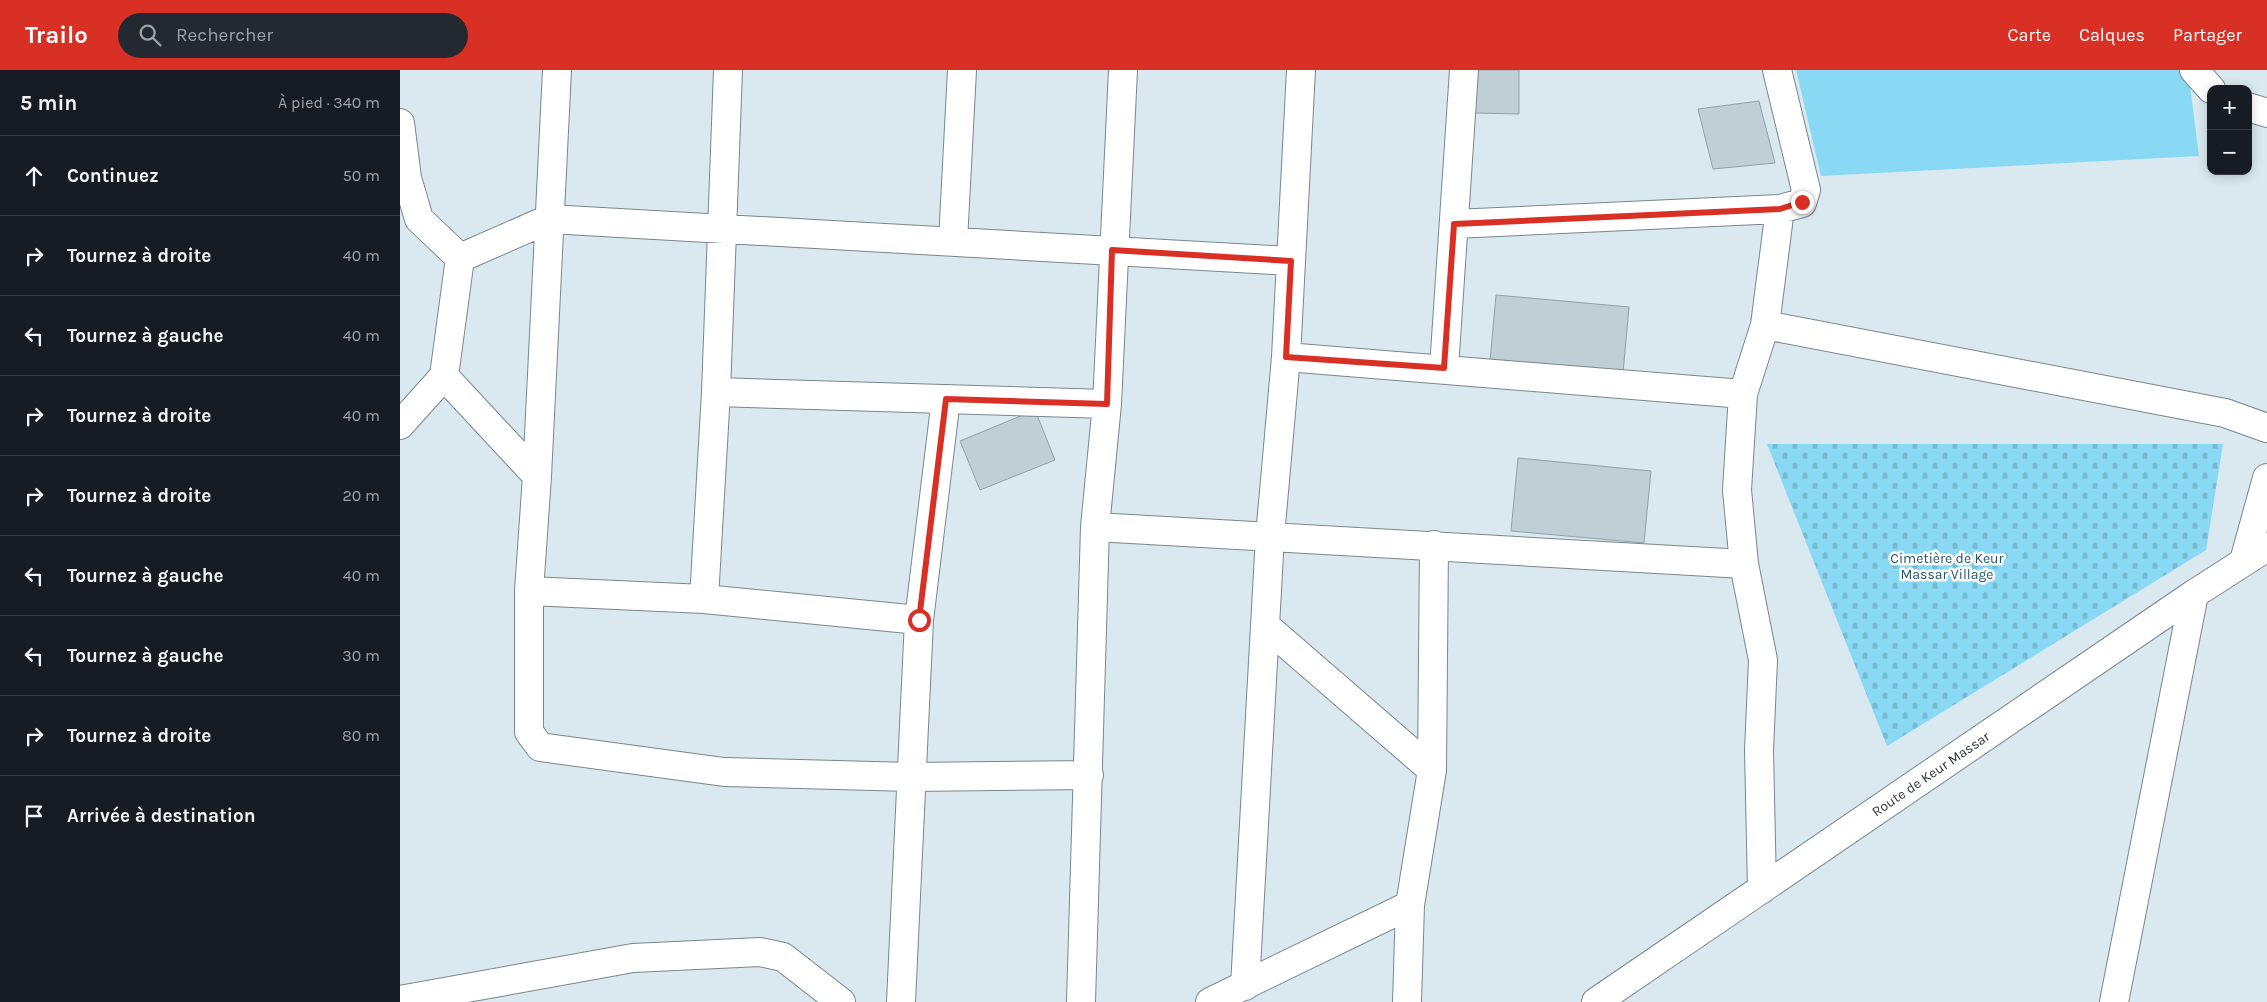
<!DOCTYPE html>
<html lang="fr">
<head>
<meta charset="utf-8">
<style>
  body { margin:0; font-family:Karla,sans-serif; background:#242831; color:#f1f3f6 }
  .controls { position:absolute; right:15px; top:15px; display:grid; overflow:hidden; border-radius:10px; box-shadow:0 2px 12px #0003 }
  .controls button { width:45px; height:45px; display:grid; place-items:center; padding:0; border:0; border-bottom:1px solid #363941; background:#171b24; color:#f1f3f6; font:25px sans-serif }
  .stop { position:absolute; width:15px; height:15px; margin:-11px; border:4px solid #d93025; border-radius:50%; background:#fff }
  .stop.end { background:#d93025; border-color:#fff; box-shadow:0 1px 5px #0008 }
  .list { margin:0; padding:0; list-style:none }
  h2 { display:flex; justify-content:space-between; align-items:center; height:65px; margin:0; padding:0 20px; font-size:21px }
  h2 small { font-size:16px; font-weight:400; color:#9ea1a6 }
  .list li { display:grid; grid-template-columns:32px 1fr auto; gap:15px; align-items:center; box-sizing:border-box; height:80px; padding:0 20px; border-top:1px solid #363941 }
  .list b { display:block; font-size:19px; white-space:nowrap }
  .list em { font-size:16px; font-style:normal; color:#9ea1a6 }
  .icon { flex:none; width:28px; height:28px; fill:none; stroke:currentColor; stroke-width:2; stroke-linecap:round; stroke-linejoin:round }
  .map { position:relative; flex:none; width:1867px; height:932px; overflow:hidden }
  header { display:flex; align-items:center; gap:30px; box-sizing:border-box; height:70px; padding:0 25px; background:#d93025; color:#fff }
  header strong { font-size:24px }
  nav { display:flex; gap:28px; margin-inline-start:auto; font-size:18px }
  .search { width:350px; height:45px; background:#242831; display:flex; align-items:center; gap:12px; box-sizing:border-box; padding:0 18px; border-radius:28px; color:#9ea1a6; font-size:19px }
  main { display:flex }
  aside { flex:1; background:#171b24 }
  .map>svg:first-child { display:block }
</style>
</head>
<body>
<header>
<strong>Trailo</strong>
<div class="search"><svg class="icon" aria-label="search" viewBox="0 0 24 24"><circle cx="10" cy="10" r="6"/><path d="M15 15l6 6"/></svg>Rechercher</div>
<nav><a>Carte</a><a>Calques</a><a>Partager</a></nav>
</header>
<main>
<aside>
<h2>5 min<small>À pied · 340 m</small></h2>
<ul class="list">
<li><svg class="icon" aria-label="ahead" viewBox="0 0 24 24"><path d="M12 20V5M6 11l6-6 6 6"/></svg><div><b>Continuez</b></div><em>50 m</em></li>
<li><svg class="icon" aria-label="right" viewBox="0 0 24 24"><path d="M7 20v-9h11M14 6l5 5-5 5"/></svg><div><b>Tournez à droite</b></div><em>40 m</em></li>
<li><svg class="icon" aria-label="left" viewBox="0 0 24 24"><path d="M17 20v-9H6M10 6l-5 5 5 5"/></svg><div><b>Tournez à gauche</b></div><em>40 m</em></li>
<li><svg class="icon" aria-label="right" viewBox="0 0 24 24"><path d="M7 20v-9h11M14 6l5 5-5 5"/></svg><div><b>Tournez à droite</b></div><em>40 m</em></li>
<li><svg class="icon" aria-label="right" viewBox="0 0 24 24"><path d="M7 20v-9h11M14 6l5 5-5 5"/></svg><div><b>Tournez à droite</b></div><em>20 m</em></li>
<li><svg class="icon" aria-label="left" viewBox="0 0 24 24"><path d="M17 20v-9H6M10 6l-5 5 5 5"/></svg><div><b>Tournez à gauche</b></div><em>40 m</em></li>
<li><svg class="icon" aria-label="left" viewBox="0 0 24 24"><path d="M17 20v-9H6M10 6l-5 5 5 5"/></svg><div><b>Tournez à gauche</b></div><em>30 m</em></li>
<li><svg class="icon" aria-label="right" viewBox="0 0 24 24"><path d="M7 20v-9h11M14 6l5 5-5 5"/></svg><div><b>Tournez à droite</b></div><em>80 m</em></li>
<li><svg class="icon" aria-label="arrive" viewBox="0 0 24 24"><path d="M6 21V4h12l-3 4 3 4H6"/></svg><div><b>Arrivée à destination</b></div></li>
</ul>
</aside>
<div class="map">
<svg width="1867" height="932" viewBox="0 0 1867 932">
  <defs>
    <pattern id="cemetery-stones" width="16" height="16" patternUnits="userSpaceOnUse" patternTransform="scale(1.25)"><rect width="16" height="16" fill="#89d9f5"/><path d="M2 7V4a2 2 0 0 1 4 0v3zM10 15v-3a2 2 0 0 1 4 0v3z" fill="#77bbd3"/></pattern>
  </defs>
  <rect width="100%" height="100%" fill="#d9e9ef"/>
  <path fill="url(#cemetery-stones)" d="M 1367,374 L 1823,374 L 1806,480 L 1487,676 Z"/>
  <path fill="#89d9f5" d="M 1396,0 L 1788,0 L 1799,86 L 1421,106 Z"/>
  <path fill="#bfcfd5" stroke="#91a0a6" d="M 1075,0 L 1119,0 L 1119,44 L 1075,43 Z
    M 1359,31 L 1375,93 L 1313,99 L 1298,39 Z
    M 1096,225 L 1229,237 L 1223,303 L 1090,291 Z
    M 635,340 L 655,390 L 580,420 L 560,371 Z
    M 1118,388 L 1251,401 L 1244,473 L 1111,461 Z"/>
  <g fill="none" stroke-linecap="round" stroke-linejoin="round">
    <defs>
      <path id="minor" d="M 157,0 L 137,406 L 129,521 L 129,662 L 140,677 L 324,702 L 511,707 L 689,705
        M 1794,0 L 1811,19
        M 1848,37 L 1867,43
        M 0,53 L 7,108 L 19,149 L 60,188
        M 1054,154 L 1380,139 L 1402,133 L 1406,120 L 1377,0
        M 553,171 L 562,0
        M 60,188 L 149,149 L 891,191
        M 1365,255 L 1825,343 L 1867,358
        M 886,287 L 1343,324
        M 1044,298 L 1064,0
        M 44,306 L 137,406
        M 316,322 L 707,334
        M 0,355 L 44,306 L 60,188
        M 695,457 L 1344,494
        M 1844,491 L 1867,408
        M 129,521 L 304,529 L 519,550
        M 304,529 L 316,322 L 328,0
        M 867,557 L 1032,700
        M 1362,819 L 1359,680 L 1363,590 L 1344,494 L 1337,420 L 1343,324 L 1365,255 L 1380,139
        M 845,916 L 870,466 L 886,287 L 901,0
        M 0,930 L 233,888 L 360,882 L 383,887 L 441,932
        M 501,932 L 519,550 L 546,329
        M 681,932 L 695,457 L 707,334 L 723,0
        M 810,932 L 1010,835
        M 1007,932 L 1010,835 L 1032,700 L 1034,475
        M 1714,932 L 1794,524"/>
      <g id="major">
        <path id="s1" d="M 1196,932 L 1794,524 L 1867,477"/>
      </g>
    </defs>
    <use href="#minor" stroke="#79878d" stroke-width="30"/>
    <use href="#major" stroke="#79878d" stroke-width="30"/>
    <use href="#minor" stroke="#fff" stroke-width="28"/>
    <use href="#major" stroke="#fff" stroke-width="28"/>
  </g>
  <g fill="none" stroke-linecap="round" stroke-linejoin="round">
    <path stroke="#d93025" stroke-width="6" d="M 519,550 L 546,329 L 707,334 L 712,180 L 891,191 L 886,287 L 1044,298 L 1054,154 L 1380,139 L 1402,132"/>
  </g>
  <g text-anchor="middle" stroke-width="5" stroke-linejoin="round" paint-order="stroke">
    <g font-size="14" fill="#245768" stroke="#fff">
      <text x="1547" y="493">Cimetière de Keur<tspan x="1547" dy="16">Massar Village</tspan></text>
    </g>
    <g font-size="14" fill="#303638" stroke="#fff">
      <text dy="5" stroke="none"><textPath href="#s1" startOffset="405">Route de Keur Massar</textPath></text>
    </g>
  </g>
</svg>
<div class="controls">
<button>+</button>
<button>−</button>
</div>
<div class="stop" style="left:519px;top:550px"></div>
<div class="stop end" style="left:1402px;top:132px"></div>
</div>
</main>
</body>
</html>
